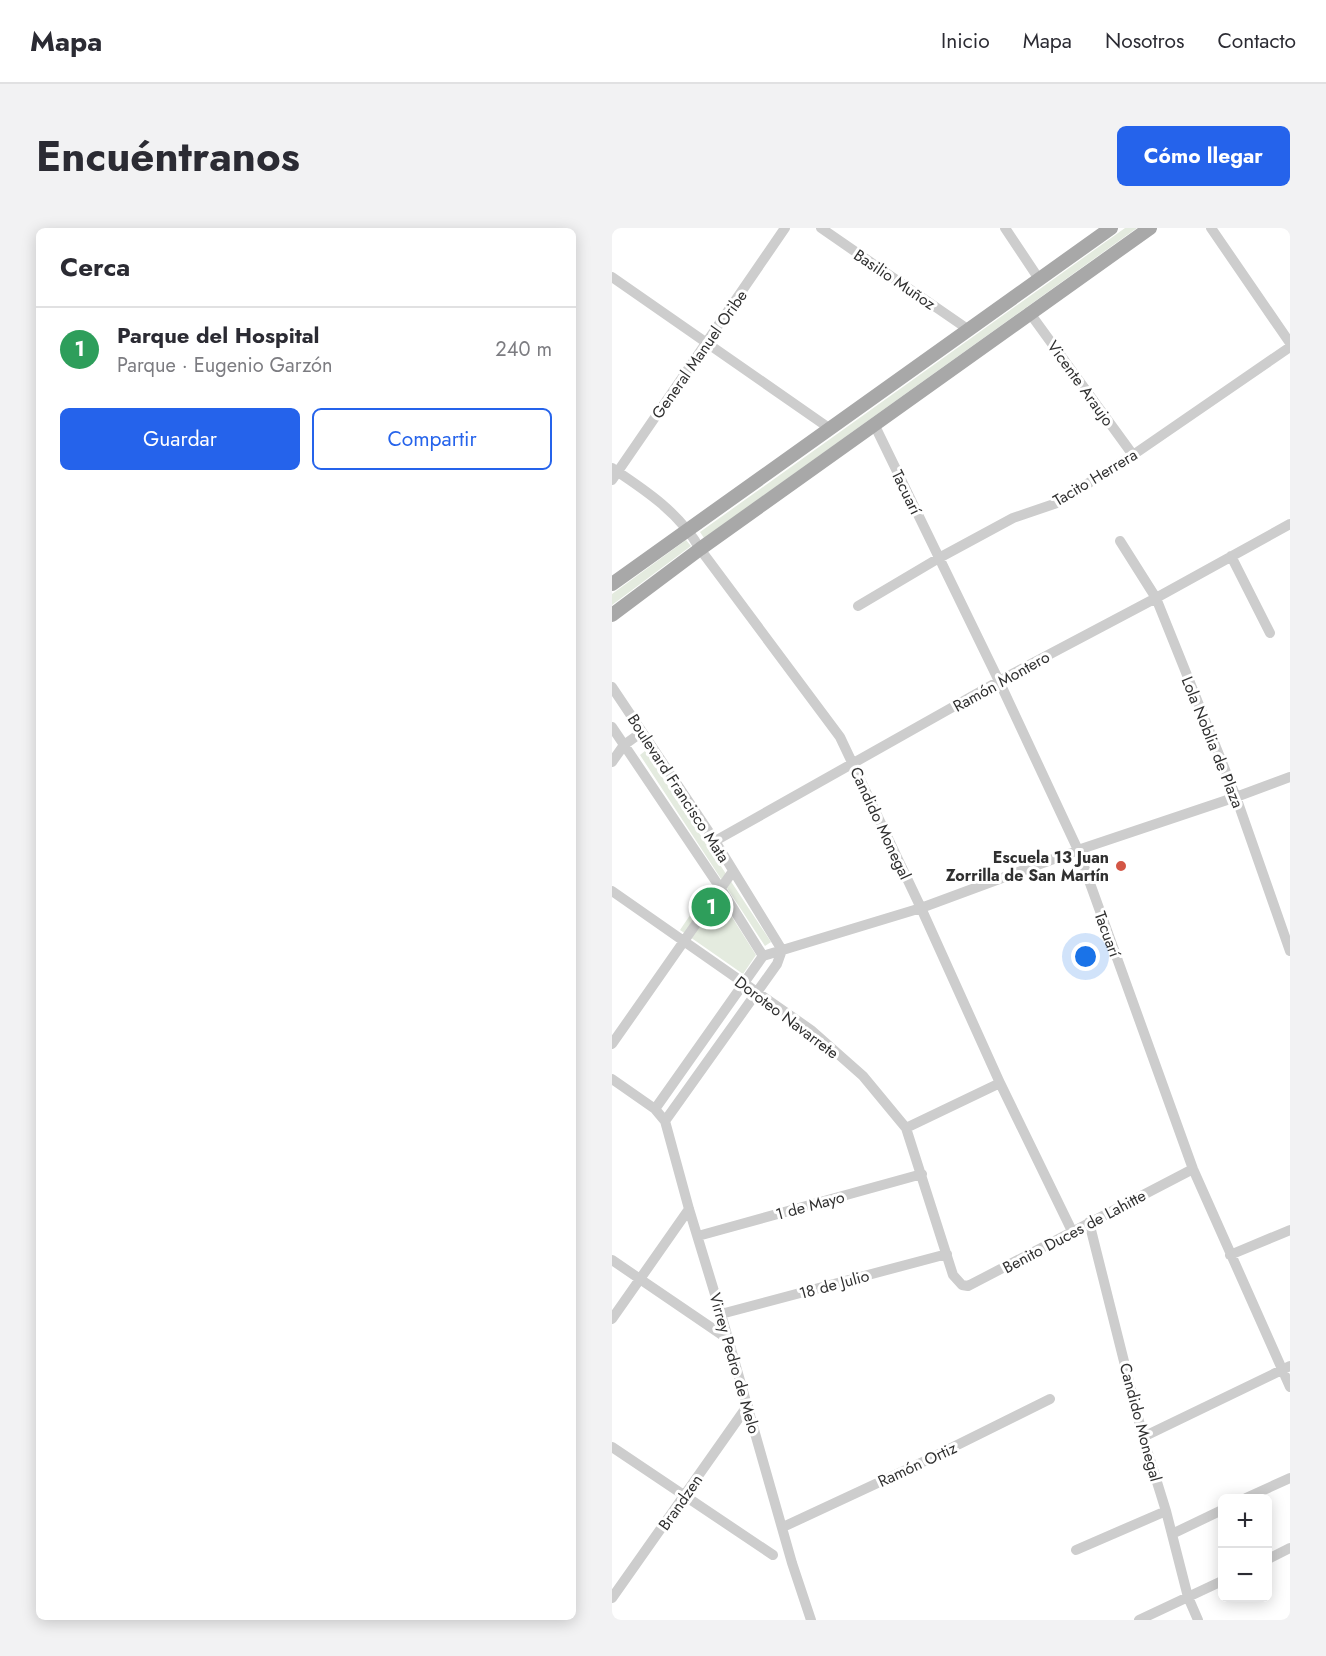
<!DOCTYPE html>
<html lang="es">
<head>
<meta charset="utf-8">
<style>
  body { margin:0; font-family:Jost,sans-serif; background:#f2f2f3; color:#2b2b33 }
  .controls { position:absolute; right:18px; bottom:18px; display:grid; overflow:hidden; border-radius:9px; box-shadow:0 3px 15px #0003 }
  .controls button { width:54px; height:54px; display:grid; place-items:center; padding:0; border:0; border-bottom:2px solid #e1e1e2; background:#fff; color:#2b2b33; font:30px sans-serif }
  .you { position:absolute; left:474px; top:729px; width:21px; height:21px; margin:-15px; border:4px solid #fff; border-radius:50%; background:#1a73e8; box-shadow:0 0 0 9px #1a73e833 }
  .badge { display:grid; place-items:center; width:39px; height:39px; border-radius:50%; background:#2563eb; color:#fff; font-size:20px; font-weight:700 }
  .pin { position:absolute; translate:-50% -50%; border:3px solid #fff; box-shadow:0 2px 6px #0006 }
  .list { margin:0; padding:0; list-style:none }
  h2 { display:flex; justify-content:space-between; align-items:center; height:78px; margin:0; padding:0 24px; font-size:26px }
  h2 small { font-size:20px; font-weight:400; color:#7c7c81 }
  .list li { display:grid; grid-template-columns:39px 1fr auto; gap:18px; align-items:center; box-sizing:border-box; height:84px; padding:0 24px; border-top:2px solid #e1e1e2 }
  .list b { display:block; font-size:22px; white-space:nowrap }
  .list p { margin:0; font-size:20px; white-space:nowrap; color:#7c7c81 }
  .list em { font-size:20px; font-style:normal; color:#7c7c81 }
  .actions { display:flex; gap:12px; padding:18px 24px }
  .actions a { flex:1; padding:14px 0; border:2px solid #2563eb; border-radius:9px; text-align:center; font-size:21px; color:#2563eb }
  .actions .main { background:#2563eb; color:#fff }
  .map { position:relative; flex:none; width:678px; height:1392px; overflow:hidden; border-radius:9px }
  header { display:flex; align-items:center; gap:36px; box-sizing:border-box; height:84px; padding:0 30px; background:#fff; border-bottom:2px solid #e1e1e2 }
  header strong { font-size:28px }
  nav { display:flex; gap:33px; margin-inline-start:auto; font-size:21px }
  .intro { display:flex; align-items:center; justify-content:space-between; box-sizing:border-box; height:144px; padding:0 36px }
  h1 { margin:0; font-size:42px }
  .button { padding:15px 27px; border-radius:9px; background:#2563eb; color:#fff; font-size:21px; font-weight:700 }
  main { display:flex; gap:36px; padding:0 36px }
  aside { flex:1; background:#fff; border-radius:9px; box-shadow:0 3px 15px #0003 }
  .map>svg:first-child { display:block }
</style>
</head>
<body>
<header>
<strong>Mapa</strong>
<nav><a>Inicio</a><a>Mapa</a><a>Nosotros</a><a>Contacto</a></nav>
</header>
<div class="intro"><h1>Encuéntranos</h1><a class="button">Cómo llegar</a></div>
<main>
<aside>
<h2>Cerca<small></small></h2>
<ul class="list">
<li><span class="badge" style="background:#2e9e5b">1</span><div><b>Parque del Hospital</b><p>Parque · Eugenio Garzón</p></div><em>240 m</em></li>
</ul>
<div class="actions"><a class="main">Guardar</a><a>Compartir</a></div>
</aside>
<div class="map">
<svg width="678" height="1392" viewBox="0 0 678 1392">
  <rect width="100%" height="100%" fill="#fff"/>
  <path fill="#e4ebdf" d="M 513,0 L 525,0 L 92,310 L 88,304 Z
    M 74,312 L 79,318 L 0,377 L 0,366 Z
    M 33,523 L 159,714 L 153,718 L 28,527 Z
    M 99,656 L 144,727 L 131,746 L 68,702 Z"/>
  <g fill="none" stroke-linecap="round" stroke-linejoin="round">
    <path stroke="#cdcdcd" stroke-width="10" d="M 209,0 L 357,102
      M 393,0 L 427,51
      M 599,0 L 678,115
      M 0,49 L 217,200
      M 417,84 L 521,227
      M 262,196 L 387,453 L 466,622 L 581,941 L 678,1159
      M 0,240 C 33,262 68,285 88,321 L 228,509 L 309,680 L 388,855 L 460,1003
      M 0,252 L 173,0
      M 508,313 L 544,370 L 624,569 L 678,723
      M 619,328 L 658,405
      M 246,378 L 327,330 L 401,290 L 445,275 L 521,227 L 678,119
      M 0,459 L 103,613 L 170,722
      M 0,499 L 109,661 L 151,728
      M 0,534 L 12,517 L 30,504
      M 103,613 L 387,453 L 544,370 L 678,296
      M 0,663 L 199,802 L 251,848 L 294,900 L 341,1047 L 350,1057 L 356,1058 L 581,941
      M 0,816 L 121,643
      M 0,851 L 43,881 L 53,893 L 77,981 L 109,1086 L 180,1335 L 199,1392
      M 43,881 L 151,728 L 309,680 L 466,622 L 624,569 L 678,549
      M 53,893 L 165,736 L 170,722
      M 294,900 L 388,855
      M 477,994 L 531,1209 L 554,1283 L 576,1369 L 586,1392
      M 86,1008 L 310,946
      M 618,1027 L 678,1002
      M 0,1032 L 116,1111
      M 109,1086 L 335,1026
      M 0,1091 L 77,981
      M 531,1209 L 678,1138
      M 0,1219 L 161,1327
      M 634,1270 L 678,1250
      M 171,1299 L 315,1232 L 438,1171
      M 560,1306 L 610,1282
      M 464,1322 L 554,1283
      M 656,1331 L 678,1320
      M 0,1370 L 136,1177
      M 527,1392 L 610,1353"/>
    <path stroke="#a8a8a8" stroke-width="14" d="M 0,356 L 499,0
      M 0,387 L 88,321 L 538,0"/>
  </g>
  <circle fill="#d35646" stroke="#fff" stroke-width="2" cx="509" cy="638" r="6"/>
  <g text-anchor="middle" stroke-width="6" stroke-linejoin="round" paint-order="stroke">
    <g font-size="16" fill="#303030" stroke="#fff">
      <text transform="translate(283 51) rotate(34)" y="6">Basilio Muñoz</text>
      <text transform="translate(87 126) rotate(-55)" y="6">General Manuel Oribe</text>
      <text transform="translate(469 155) rotate(54)" y="6">Vicente Araujo</text>
      <text transform="translate(483 249) rotate(-31)" y="6">Tacito Herrera</text>
      <text transform="translate(295 264) rotate(64)" y="6">Tacuarí</text>
      <text transform="translate(389 453) rotate(-29)" y="6">Ramón Montero</text>
      <text transform="translate(601 514) rotate(68)" y="6">Lola Noblia de Plaza</text>
      <text transform="translate(67 560) rotate(57)" y="6">Boulevard Francisco Mata</text>
      <text transform="translate(269 595) rotate(65)" y="6">Candido Monegal</text>
      <text transform="translate(496 706) rotate(70)" y="6">Tacuarí</text>
      <text transform="translate(175 789) rotate(37)" y="6">Doroteo Navarrete</text>
      <text transform="translate(198 977) rotate(-15)" y="6">1 de Mayo</text>
      <text transform="translate(462 1003) rotate(-28)" y="6">Benito Duces de Lahitte</text>
      <text transform="translate(222 1056) rotate(-15)" y="6">18 de Julio</text>
      <text transform="translate(123 1135) rotate(74)" y="6">Virrey Pedro de Melo</text>
      <text transform="translate(529 1194) rotate(75)" y="6">Candido Monegal</text>
      <text transform="translate(305 1236) rotate(-25)" y="6">Ramón Ortiz</text>
      <text transform="translate(68 1274) rotate(-55)" y="6">Brandzen</text>
    </g>
    <g font-size="16" font-weight="bold" fill="#303030" stroke="#fff" text-anchor="end">
      <text x="497" y="635">Escuela 13 Juan<tspan x="497" dy="18">Zorrilla de San Martín</tspan></text>
    </g>
  </g>
</svg>
<div class="controls">
<button>+</button>
<button>−</button>
</div>
<div class="you"></div>
<div class="pin badge" style="left:99px;top:679px;background:#2e9e5b">1</div>
</div>
</main>
</body>
</html>
